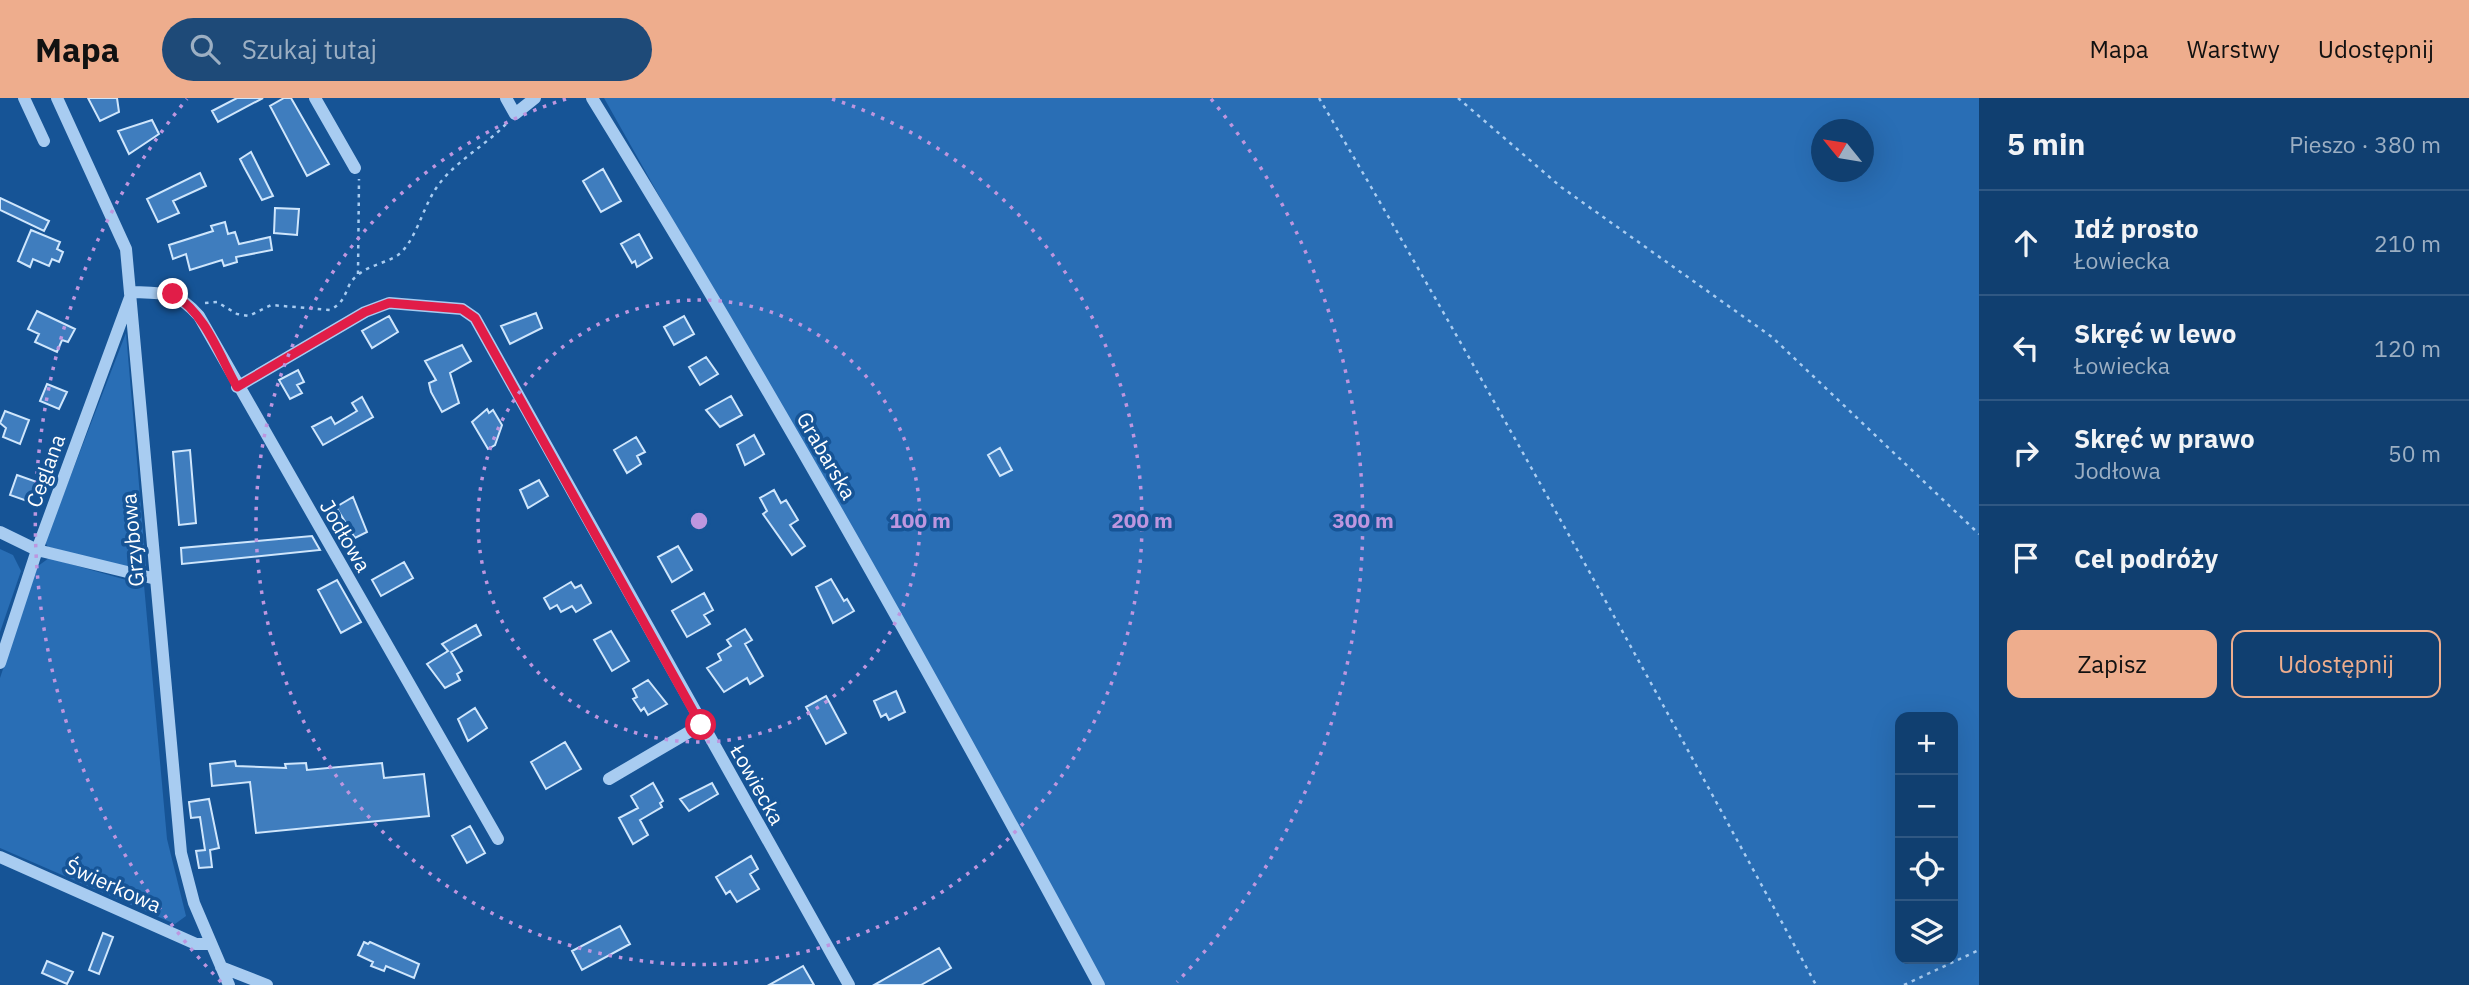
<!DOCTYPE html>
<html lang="pl">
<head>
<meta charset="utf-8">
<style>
  body { margin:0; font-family:"IBM Plex Sans",sans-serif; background:#1e4a78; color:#f1f3f6 }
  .controls { position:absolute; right:21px; bottom:21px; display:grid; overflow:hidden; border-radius:14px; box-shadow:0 7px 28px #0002 }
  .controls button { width:63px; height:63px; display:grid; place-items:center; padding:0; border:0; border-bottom:2px solid #305883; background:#103f70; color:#f1f3f6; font:35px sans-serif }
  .compass { position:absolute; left:1811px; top:21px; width:63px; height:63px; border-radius:50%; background:#103f70; box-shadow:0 7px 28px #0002; rotate:300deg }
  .stop { position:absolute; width:21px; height:21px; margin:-16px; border:5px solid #e11d48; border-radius:50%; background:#fff }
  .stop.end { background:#e11d48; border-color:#fff; box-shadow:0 2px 7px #0008 }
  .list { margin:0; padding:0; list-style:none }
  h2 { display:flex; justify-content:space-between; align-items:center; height:91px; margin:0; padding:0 28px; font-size:30px }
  h2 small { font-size:23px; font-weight:400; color:#9cafc3 }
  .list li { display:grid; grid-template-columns:46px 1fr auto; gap:21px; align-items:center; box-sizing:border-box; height:105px; padding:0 28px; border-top:2px solid #305883 }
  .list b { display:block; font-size:26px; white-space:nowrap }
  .list p { margin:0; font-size:23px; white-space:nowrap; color:#9cafc3 }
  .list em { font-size:23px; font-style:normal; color:#9cafc3 }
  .actions { display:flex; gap:14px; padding:21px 28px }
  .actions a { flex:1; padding:16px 0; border:2px solid #eead8d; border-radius:14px; text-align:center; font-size:24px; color:#eead8d }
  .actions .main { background:#eead8d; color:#111 }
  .icon { flex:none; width:38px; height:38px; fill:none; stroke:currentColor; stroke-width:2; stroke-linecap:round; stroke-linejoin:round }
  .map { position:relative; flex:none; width:1979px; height:887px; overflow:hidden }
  header { display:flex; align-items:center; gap:42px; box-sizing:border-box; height:98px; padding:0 35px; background:#eead8d; color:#111 }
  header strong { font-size:33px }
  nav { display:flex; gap:38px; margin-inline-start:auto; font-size:24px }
  .search { width:490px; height:63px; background:#1e4a78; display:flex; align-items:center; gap:18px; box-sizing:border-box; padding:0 24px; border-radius:38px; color:#9cafc3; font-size:26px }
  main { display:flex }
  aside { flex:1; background:#103f70 }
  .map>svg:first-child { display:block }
</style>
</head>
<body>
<header>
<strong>Mapa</strong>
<div class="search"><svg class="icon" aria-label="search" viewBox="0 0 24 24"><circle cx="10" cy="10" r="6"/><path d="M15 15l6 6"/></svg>Szukaj tutaj</div>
<nav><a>Mapa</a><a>Warstwy</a><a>Udostępnij</a></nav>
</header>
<main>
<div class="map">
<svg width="1979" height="887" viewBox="0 0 1979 887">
  <rect width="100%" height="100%" fill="#165496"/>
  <path fill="#296eb5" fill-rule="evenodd" d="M 604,0 L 1979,0 L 1979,887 L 1104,887 ZM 1822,32 L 1864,32 L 1864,74 L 1822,74 ZM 1900,619 L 1953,619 L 1953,861 L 1900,861 Z
    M 126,235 L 146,468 L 138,472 L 48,449 L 45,444 Z
    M 0,451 L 13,457 L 21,473 L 0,534 Z
    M 49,460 L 144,487 L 167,741 L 186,818 L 175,826 L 0,750 L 0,580 L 35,476 L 38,468 Z"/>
  <path fill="#3f7dbe" stroke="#cfe6fc" stroke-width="2" d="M 88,0 L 117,0 L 119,14 L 100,23 Z
    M 237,0 L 263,0 L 218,24 L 212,13 Z
    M 284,0 L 291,0 L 329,66 L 307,78 L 270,8 Z
    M 152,22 L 159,36 L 129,56 L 118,33 Z
    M 251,54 L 273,98 L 262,102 L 244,69 L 240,61 Z
    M 603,71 L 621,103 L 601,114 L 583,83 Z
    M 200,75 L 206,88 L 173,103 L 179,115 L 158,124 L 147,101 Z
    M 0,100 L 49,123 L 44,133 L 0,112 Z
    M 275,110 L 299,111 L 297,137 L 274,135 Z
    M 225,124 L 228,136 L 235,134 L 239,146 L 270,139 L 272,152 L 236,159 L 237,164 L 224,168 L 222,162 L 190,172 L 186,156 L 173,161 L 169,147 L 213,133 L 211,128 Z
    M 31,132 L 60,144 L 57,151 L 63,154 L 59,164 L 52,161 L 49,168 L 33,161 L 30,169 L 18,163 Z
    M 639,136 L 652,160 L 637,169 L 635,163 L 632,165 L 621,146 Z
    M 37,213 L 75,231 L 68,244 L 62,242 L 57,254 L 35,244 L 39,236 L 28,231 Z
    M 536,215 L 542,230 L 510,246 L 501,228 Z
    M 389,218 L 398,234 L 372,250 L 362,233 Z
    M 684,218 L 694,236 L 674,247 L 664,229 Z
    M 462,247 L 471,263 L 450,275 L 459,305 L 442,314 L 431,294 L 429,285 L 436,282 L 425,263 Z
    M 706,259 L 718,276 L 700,287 L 689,269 Z
    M 298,272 L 304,284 L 297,287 L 302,295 L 290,301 L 279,282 Z
    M 47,286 L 67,294 L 59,311 L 40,303 Z
    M 731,298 L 742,317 L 720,329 L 706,312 Z
    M 362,299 L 373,319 L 323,347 L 312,329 L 331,319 L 335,326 L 357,313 L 352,305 Z
    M 487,311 L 489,315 L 493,312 L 502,327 L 495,347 L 488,351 L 472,324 Z
    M 5,313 L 29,322 L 20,346 L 3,339 L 6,330 L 0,325 Z
    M 754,337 L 764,356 L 745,367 L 737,347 Z
    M 636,339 L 645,354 L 637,358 L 641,366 L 627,375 L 614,352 Z
    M 1000,350 L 1012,372 L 1000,378 L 988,357 Z
    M 190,352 L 196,425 L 179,427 L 173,354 Z
    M 17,377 L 37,384 L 30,404 L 10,397 Z
    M 539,382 L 548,398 L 528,410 L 520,392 Z
    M 774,392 L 781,405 L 786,402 L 798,422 L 790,427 L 805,448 L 792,457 L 763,416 L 767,413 L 760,400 Z
    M 353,399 L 367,434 L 355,440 L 336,409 Z
    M 312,438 L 320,452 L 182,466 L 181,450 Z
    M 678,448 L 692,472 L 672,484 L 658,459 Z
    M 404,464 L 413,480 L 381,498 L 372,482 Z
    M 831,481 L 844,503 L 847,501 L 854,513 L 833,525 L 816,489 Z
    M 337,482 L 361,524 L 341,535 L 318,492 Z
    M 571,484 L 575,490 L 581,487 L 591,505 L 576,514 L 572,508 L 561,514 L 557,507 L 550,511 L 544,500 Z
    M 704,495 L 713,512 L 704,517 L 710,526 L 687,539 L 672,513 Z
    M 476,527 L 481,537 L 451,554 L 462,573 L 457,576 L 460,582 L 445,590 L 427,566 L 448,553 L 442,546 Z
    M 745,531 L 752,542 L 745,546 L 763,578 L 750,586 L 747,580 L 724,594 L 707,570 L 721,562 L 718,556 L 731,548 L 727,542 Z
    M 611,533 L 629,563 L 612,573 L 594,542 Z
    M 648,582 L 667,606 L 648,617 L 644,610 L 641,613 L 633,601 L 637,599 L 633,591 Z
    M 896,593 L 905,614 L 889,622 L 886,616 L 881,619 L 874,603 Z
    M 826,598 L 846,635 L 826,646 L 806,609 Z
    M 475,610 L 487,630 L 468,643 L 458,621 Z
    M 565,644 L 581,671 L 546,691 L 531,664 Z
    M 235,663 L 236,668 L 286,670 L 285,666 L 306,665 L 307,672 L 382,665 L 384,680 L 424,676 L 429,718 L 256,735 L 250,684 L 212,688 L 210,666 Z
    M 653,685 L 663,703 L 660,705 L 662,709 L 640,722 L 648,737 L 633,746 L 619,720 L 638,710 L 631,698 Z
    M 712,685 L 718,696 L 689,713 L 680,701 Z
    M 209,701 L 219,750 L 210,752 L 212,769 L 199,770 L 196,753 L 205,752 L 200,719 L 191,720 L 189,704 Z
    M 470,728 L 485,755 L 467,765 L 452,738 Z
    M 751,758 L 758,771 L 750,776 L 759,791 L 737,804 L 730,793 L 726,796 L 716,779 Z
    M 620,828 L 630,846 L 582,872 L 572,853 Z
    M 103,835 L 113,839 L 99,876 L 89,872 Z
    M 364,844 L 368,846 L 370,844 L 419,866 L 414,880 L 386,868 L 384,873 L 371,868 L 373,864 L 358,857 Z
    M 939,850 L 951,870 L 921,887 L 874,887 Z
    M 47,863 L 73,874 L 67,886 L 42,875 Z
    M 803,868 L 814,887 L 769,887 Z"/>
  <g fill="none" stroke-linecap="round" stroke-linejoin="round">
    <path stroke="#a8ccf1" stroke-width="2.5" stroke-dasharray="3.5 5" stroke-linecap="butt" d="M 1319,0 C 1491,292 1654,589 1816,887
      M 1458,0 L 1561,89 L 1772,239 L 1979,436
      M 358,176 L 359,81
      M 205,205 L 217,204 L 237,216 L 249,218 L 271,207 L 330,212 C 350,202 343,187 359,176 C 370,167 386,165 398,157 C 414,145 422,114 432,97 C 448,67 483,50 506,26
      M 1904,887 L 1979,852"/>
    <path stroke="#a8ccf1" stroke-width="12" d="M 24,0 L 44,43
      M 57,0 L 126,151 L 181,755 L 194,805 L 229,887
      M 315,0 L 355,70
      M 506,0 L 515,16 L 535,0
      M 592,0 C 771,290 937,587 1099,887
      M 237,289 L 365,214 L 389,205 L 462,211 L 475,220 L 849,887
      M 0,434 L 37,452 L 156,481
      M 0,565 L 37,452 L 132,194 C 164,195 177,193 199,218 L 498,741
      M 609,681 L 701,627
      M 0,759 L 196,846 L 211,846
      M 221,869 L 267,887"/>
  </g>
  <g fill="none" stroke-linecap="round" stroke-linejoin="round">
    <path stroke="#e11d48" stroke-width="9" d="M 173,196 C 206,216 219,257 237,289 L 365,214 L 389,205 L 462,211 L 475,220 L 701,627"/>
  </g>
  <g fill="none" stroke="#bd96df" stroke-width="3.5" stroke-dasharray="3.5 7">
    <circle cx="699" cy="423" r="221"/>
    <path d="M832 1A443 443 0 1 1 566 1"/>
    <path d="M221 884A664 664 0 0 1 187 1M1211 1A664 664 0 0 1 1177 884"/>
  </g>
  <g text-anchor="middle" stroke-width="7" stroke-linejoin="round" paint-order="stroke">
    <g font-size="21" fill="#fff" stroke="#165496">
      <text transform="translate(826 358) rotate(60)" y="7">Grabarska</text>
      <text transform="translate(46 373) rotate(-70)" y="7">Ceglana</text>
      <text transform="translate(345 438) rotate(60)" y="7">Jodłowa</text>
      <text transform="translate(133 442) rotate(-95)" y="7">Grzybowa</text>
      <text transform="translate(757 687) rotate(61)" y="7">Łowiecka</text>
      <text transform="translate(113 788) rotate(24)" y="7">Świerkowa</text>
    </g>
  </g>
  <circle cx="699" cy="423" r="10" fill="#bd96df" stroke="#165496" stroke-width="3.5"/>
  <g font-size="21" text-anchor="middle" font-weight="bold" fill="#bd96df" stroke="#165496" stroke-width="7" stroke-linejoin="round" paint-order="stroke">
    <text x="920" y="430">100 m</text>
    <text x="1142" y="430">200 m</text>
    <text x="1363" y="430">300 m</text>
  </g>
</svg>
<div class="controls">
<button>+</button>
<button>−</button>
<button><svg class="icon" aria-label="locate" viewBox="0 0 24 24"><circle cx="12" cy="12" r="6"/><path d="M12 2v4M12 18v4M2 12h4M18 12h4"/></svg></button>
<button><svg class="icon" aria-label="layers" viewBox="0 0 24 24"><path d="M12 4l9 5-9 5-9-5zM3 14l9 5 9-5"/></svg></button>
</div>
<svg class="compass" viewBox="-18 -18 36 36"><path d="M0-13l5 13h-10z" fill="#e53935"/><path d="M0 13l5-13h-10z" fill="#9cafc3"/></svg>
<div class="stop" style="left:701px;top:627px"></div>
<div class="stop end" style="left:173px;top:196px"></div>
</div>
<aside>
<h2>5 min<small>Pieszo · 380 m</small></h2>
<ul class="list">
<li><svg class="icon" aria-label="ahead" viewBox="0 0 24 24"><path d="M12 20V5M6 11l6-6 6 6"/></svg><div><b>Idź prosto</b><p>Łowiecka</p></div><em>210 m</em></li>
<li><svg class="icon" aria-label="left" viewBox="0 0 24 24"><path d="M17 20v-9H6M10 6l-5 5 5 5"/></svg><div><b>Skręć w lewo</b><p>Łowiecka</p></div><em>120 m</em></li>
<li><svg class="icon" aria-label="right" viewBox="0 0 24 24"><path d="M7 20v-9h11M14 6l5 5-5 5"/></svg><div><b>Skręć w prawo</b><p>Jodłowa</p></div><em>50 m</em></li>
<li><svg class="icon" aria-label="arrive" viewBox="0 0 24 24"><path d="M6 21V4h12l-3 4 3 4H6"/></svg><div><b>Cel podróży</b></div></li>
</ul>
<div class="actions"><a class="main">Zapisz</a><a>Udostępnij</a></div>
</aside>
</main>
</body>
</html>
